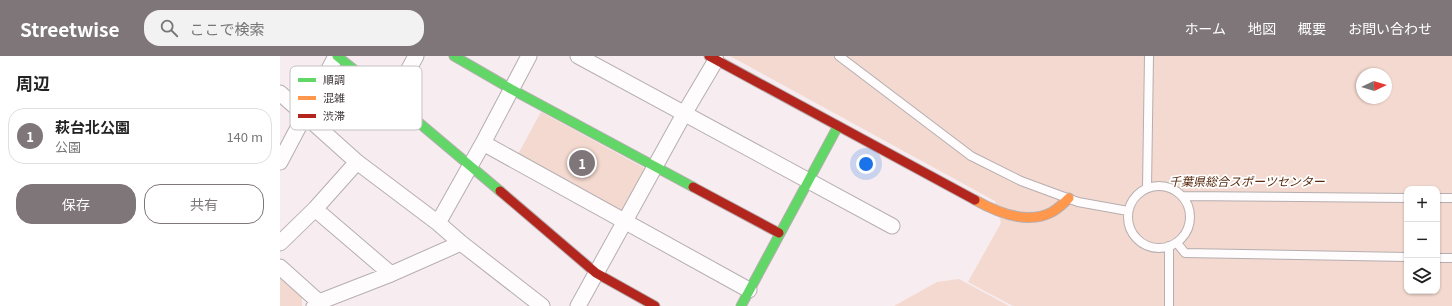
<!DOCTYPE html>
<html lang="ja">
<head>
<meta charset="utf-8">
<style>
  body { margin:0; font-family:Georgia,"Noto Sans JP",serif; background:#f2f2f2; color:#222 }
  .controls { position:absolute; right:12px; bottom:12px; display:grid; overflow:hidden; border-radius:8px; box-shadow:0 1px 3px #0004 }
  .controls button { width:36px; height:36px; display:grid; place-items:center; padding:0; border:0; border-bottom:1px solid #e0e0e0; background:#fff; color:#222; font:20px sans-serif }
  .compass { position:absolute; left:1076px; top:12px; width:36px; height:36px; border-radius:50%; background:#fff; box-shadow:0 1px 3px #0004; rotate:86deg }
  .you { position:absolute; left:586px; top:108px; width:14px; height:14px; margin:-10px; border:3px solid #fff; border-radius:50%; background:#1a73e8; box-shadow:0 0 0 6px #1a73e833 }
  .badge { display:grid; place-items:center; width:26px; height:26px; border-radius:50%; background:#7f7679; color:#fff; font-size:13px; font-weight:700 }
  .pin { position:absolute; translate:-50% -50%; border:2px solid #fff; box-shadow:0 1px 4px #0006 }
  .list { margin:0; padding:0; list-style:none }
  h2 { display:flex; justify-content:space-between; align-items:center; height:52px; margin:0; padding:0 16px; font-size:17px }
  h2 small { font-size:13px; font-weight:400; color:#767676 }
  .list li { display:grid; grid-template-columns:26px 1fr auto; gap:12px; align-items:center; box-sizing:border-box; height:56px; margin:0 8px 8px; padding:0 8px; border:1px solid #e0e0e0; border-radius:16px }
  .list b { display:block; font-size:15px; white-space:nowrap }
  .list p { margin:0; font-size:13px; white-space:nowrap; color:#767676 }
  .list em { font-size:13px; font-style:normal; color:#767676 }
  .actions { display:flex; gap:8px; padding:12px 16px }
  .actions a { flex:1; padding:9px 0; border:1px solid #7f7679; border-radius:16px; text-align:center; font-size:14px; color:#7f7679 }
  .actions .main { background:#7f7679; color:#fff }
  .icon { flex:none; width:22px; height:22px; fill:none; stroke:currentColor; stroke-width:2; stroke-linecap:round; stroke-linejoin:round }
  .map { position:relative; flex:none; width:1172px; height:250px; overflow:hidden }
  header { display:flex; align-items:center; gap:24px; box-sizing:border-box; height:56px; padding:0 20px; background:#7f7679; color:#fff }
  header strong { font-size:19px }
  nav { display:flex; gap:22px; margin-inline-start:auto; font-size:14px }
  .search { width:280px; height:36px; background:#f2f2f2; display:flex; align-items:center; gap:10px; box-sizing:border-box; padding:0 14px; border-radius:16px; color:#767676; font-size:15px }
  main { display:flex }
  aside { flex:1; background:#fff }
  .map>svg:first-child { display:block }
</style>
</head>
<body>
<header>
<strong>Streetwise</strong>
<div class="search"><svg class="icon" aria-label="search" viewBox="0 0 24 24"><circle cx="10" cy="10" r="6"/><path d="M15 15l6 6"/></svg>ここで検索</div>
<nav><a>ホーム</a><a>地図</a><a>概要</a><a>お問い合わせ</a></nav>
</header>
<main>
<aside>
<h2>周辺<small></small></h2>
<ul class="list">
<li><span class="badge">1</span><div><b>萩台北公園</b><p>公園</p></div><em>140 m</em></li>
</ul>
<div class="actions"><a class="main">保存</a><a>共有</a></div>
</aside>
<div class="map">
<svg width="1172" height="250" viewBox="0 0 1172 250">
  <rect width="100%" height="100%" fill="#f7ecef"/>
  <path fill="#f3d9cf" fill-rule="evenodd" d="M 450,0 L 1172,0 L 1172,250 L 733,250 L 688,226 L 721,167 L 715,145 ZM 1082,18 L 1106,18 L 1106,42 L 1082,42 ZM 1127,133 L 1157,133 L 1157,235 L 1127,235 Z
    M 261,56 L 366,113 L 342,157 L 237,100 Z
    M 0,223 L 22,241 L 22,250 L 0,250 Z
    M 679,223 L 729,250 L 614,250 L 657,226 Z"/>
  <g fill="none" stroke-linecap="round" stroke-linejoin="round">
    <defs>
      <path id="lane" d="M 559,0 L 691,100 L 741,125 L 798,146 L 848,155
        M848 161a31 31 0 1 1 62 0a31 31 0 1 1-62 0Z
        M 867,132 L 869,0
        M 902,140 L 1127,142
        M 1157,142 L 1172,142
        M 897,187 L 905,197 L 1127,201
        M 889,190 L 889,250
        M 1157,202 L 1172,202"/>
      <path id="street" d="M 298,0 L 612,170
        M 0,37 L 77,106 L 158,167 L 181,187 L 262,250
        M 112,44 L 136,0
        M 203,87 L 469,234
        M 0,106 L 56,0
        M 35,153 L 111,218
        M 158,167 L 203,87 L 249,0
        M 0,187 L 35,153 L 77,106
        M 0,211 L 39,246
        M 34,250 L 39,246 L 111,218 L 181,187
        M 298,250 L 404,58 L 436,4"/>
      <path id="fast" d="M 57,0 L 112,44 L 220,135
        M 174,0 L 231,33 L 413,131
        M 461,250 L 558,70"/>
      <path id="slow" d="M 695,144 C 718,157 748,169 772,156 C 779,152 784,147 789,142"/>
      <path id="jam" d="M 429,0 L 695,144
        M 413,131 L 499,177
        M 220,135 L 316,217 L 375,250"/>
    </defs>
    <use href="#lane" stroke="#b6aeb0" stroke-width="10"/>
    <use href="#street" stroke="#b6aeb0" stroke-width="17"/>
    <use href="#fast" stroke="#b6aeb0" stroke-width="11"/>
    <use href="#slow" stroke="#b6aeb0" stroke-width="11"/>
    <use href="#jam" stroke="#b6aeb0" stroke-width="11"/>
    <use href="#lane" stroke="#fefcfd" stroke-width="8"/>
    <use href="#street" stroke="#fefcfd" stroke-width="15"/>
    <use href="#fast" stroke="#63d668" stroke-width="9"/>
    <use href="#slow" stroke="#ff974d" stroke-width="9"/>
    <use href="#jam" stroke="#b3261e" stroke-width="9"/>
  </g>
  <g text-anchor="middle" stroke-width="3.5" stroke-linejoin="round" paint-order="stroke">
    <g font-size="12" font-style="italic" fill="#572a0e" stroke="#fff">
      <text x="967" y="130">千葉県総合スポーツセンター</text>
    </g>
  </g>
  <rect x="10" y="10" width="132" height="64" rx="6" fill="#fff" stroke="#c5c3c4" stroke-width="1"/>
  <rect x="18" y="22" width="18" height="4" fill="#63d668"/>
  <rect x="18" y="40" width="18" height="4" fill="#ff974d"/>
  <rect x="18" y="58" width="18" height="4" fill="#b3261e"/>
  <g font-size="11" fill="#3f3739">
    <text x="43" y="28">順調</text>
    <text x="43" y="46">混雑</text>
    <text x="43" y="64">渋滞</text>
  </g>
</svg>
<div class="controls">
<button>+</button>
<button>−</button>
<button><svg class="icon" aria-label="layers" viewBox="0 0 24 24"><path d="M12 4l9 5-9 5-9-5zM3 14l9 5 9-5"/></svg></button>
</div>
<svg class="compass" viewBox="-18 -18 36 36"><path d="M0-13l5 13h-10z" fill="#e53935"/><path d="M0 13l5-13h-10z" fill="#767676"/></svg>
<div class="you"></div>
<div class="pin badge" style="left:302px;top:107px">1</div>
</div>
</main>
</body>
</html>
